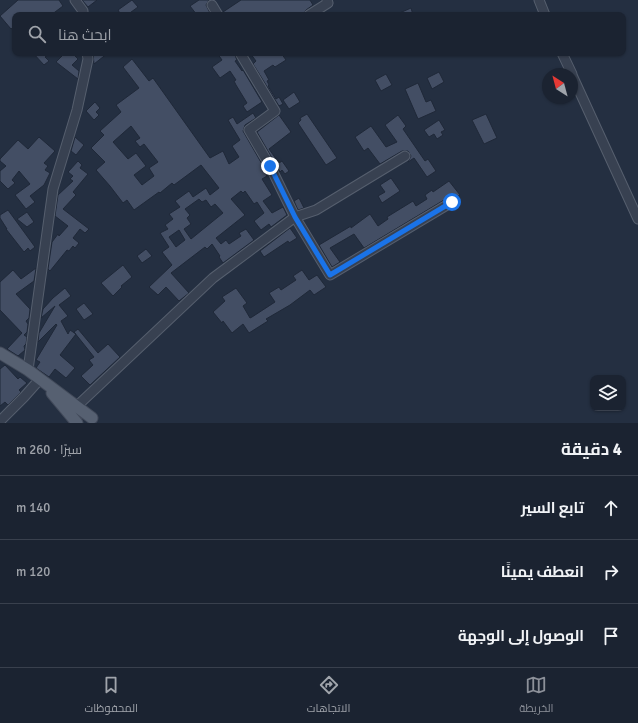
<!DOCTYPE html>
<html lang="ar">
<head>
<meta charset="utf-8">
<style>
  body { margin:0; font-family:Signika,Cairo,sans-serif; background:#242b39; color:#f1f3f6; direction:rtl }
  .controls { position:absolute; right:12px; bottom:12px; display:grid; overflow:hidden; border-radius:8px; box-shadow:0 1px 3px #0004 }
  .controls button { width:36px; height:36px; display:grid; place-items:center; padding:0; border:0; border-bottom:1px solid #39404d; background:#1b2331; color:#f1f3f6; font:20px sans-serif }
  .compass { position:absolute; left:542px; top:68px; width:36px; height:36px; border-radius:50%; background:#1b2331; box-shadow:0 1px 3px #0004; rotate:324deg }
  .stop { position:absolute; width:12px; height:12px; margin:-9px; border:3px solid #1a73e8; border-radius:50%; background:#fff }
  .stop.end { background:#1a73e8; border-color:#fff; box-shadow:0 1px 4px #0008 }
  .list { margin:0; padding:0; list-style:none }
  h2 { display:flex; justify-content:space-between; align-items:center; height:52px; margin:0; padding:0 16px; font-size:17px }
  h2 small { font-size:13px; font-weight:400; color:#a0a4ab }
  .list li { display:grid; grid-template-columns:26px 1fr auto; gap:12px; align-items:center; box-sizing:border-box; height:64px; padding:0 16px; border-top:1px solid #39404d }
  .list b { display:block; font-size:15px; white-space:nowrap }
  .list em { font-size:13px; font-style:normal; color:#a0a4ab }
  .icon { flex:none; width:22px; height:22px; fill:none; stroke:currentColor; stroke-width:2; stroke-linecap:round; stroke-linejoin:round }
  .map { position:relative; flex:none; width:638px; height:423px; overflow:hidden; direction:ltr }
  .search { position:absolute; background:#1b2331; box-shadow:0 1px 3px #0004; left:12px; right:12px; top:12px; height:44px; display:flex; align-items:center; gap:10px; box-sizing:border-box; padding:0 14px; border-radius:8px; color:#a0a4ab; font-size:15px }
  .sheet { height:244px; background:#1b2331 }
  nav { display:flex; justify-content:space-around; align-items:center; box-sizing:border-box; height:56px; border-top:1px solid #39404d; background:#1b2331; font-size:11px; color:#a0a4ab }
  nav a { display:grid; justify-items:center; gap:2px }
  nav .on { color:#8c9099 }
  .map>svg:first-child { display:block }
</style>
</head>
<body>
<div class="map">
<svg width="638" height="423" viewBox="0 0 638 423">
  <rect width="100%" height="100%" fill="#242f41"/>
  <path fill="#434e64" stroke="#1f2838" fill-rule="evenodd" d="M 18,0 L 59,0 L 63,6 L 51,15 L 28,15 L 26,13 L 23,15 L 15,15 L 15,26 L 11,29 L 0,16 Z
    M 82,0 L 97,0 L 88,7 Z
    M 132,0 L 138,7 L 127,15 L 121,15 L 118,10 Z
    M 199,0 L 209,0 L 206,5 L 211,15 L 197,15 L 190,6 Z
    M 241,0 L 310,0 L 313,5 L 306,10 L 303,15 L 224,15 L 223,12 Z
    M 411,8 L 413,15 L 395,15 Z
    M 33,53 L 50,53 L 45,57 L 49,61 L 44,65 Z
    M 65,53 L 72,53 L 78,59 L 72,65 L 79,71 L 78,79 L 56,62 Z
    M 93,53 L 108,53 L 94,64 Z
    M 217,53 L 234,53 L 237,60 L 235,61 L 242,71 L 243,70 L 262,102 L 247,112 L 243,106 L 247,103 L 236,85 L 234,81 L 236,80 L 230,71 L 220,78 L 212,67 L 222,60 Z
    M 250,53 L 281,53 L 286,60 L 275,67 L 273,65 L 264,71 L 269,80 L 267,81 L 269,85 L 268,86 L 276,99 L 279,97 L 283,104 L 279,106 L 253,64 L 256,61 Z
    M 132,59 L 149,81 L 153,78 L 210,158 L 223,151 L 229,164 L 239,157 L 232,146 L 240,140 L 228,120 L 233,117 L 237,124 L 253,113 L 256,118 L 245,125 L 243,131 L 266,171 L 265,172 L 267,176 L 262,179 L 272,195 L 263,201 L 272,213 L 283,207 L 287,215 L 271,227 L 269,224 L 261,230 L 254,221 L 264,213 L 257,202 L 254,204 L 245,191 L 243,193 L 241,191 L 231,199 L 245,215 L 216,238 L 221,244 L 226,240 L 229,244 L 241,236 L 239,233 L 246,229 L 254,240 L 223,263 L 219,257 L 220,256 L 212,244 L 207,249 L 205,247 L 171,273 L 189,293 L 179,301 L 166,287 L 158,295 L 149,287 L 172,265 L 162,252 L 169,247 L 160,233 L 168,229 L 165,225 L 173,219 L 169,214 L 180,207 L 175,201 L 189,191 L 193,197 L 206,188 L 210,195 L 219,188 L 201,165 L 174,185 L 172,183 L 160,193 L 159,192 L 134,210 L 127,200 L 123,203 L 110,186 L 96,170 L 105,162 L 91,148 L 104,135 L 100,131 L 121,112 L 116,105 L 139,88 L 123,67 ZM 131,126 L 140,138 L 135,141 L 140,147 L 144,144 L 158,162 L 149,168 L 154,176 L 142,185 L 134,175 L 146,166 L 136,153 L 128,159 L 113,142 ZM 199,199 L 202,202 L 206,200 L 211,207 L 215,204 L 223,213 L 191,239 L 184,229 L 191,224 L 187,218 L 190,215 L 185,209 ZM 179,230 L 185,240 L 176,247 L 169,237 Z
    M 439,72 L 444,82 L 432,89 L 427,78 Z
    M 386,74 L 392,85 L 381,91 L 375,80 Z
    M 418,83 L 426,102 L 431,100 L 436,111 L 418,119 L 405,89 Z
    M 294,92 L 300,102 L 289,109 L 283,100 Z
    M 95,102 L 100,108 L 96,112 L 99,115 L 94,120 L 86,111 Z
    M 307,114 L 337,158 L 326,165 L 298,123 L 301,120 L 300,118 Z
    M 486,114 L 497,138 L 484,144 L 472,120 Z
    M 279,115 L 291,132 L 269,149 L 279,163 L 282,161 L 289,171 L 285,174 L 282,170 L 280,172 L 257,132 Z
    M 398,115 L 406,126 L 403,129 L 425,161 L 428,159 L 436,171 L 427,177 L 414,158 L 408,162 L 411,156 L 408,151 L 402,151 L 380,164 L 368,148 L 364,151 L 355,137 L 371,126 L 386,147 L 397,142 L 385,125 Z
    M 439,120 L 445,130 L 441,132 L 443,135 L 437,139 L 434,134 L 429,137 L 424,130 Z
    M 39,137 L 55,151 L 44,163 L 48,166 L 45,170 L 50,173 L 44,185 L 30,196 L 35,202 L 26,209 L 15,195 L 30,184 L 19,171 L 12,180 L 15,183 L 8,189 L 0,181 L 0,171 L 6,166 L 0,161 L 0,159 L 18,140 L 28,149 Z
    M 75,137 L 84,145 L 76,155 L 71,151 Z
    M 78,161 L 82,165 L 80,168 L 88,174 L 73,192 L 76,195 L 63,209 L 89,229 L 85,233 L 80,229 L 73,238 L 79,243 L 75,248 L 73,246 L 69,251 L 67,250 L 50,271 L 48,269 L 52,242 L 58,234 L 59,236 L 68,226 L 55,216 L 58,195 L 73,181 L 70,179 L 73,176 L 68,172 Z
    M 391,178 L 400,191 L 382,203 L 378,196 L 385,192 L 380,185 Z
    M 449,181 L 460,195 L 456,197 L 452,196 L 449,197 L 364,248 L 354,234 L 330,248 L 340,262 L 332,267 L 319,245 L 351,226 L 351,228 L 370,214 L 378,226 L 388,219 L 387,217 L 413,201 L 416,206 L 427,199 L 425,195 L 432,190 L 433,192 Z
    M 299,198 L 304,208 L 298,210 L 294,201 Z
    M 8,210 L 35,247 L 30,251 L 28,248 L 24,252 L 6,229 L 7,229 L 0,218 L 0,215 Z
    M 27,212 L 34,222 L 27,227 L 17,219 Z
    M 290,228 L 297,238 L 289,243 L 288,241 L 264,257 L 260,251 Z
    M 146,249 L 152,256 L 142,263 L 137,256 Z
    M 123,265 L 132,277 L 121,286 L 122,287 L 113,296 L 101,283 Z
    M 36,268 L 34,281 L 16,294 L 30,309 L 29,318 L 26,321 L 28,324 L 27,332 L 24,335 L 27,337 L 26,344 L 24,346 L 25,350 L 18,356 L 7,349 L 22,333 L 0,310 L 0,282 L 13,270 L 21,279 Z
    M 302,270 L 309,280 L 317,275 L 326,287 L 314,295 L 310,290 L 290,305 L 266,319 L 268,321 L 249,333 L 243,324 L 232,333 L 223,321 L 222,323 L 213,312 L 225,301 L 222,297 L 236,288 L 247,303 L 243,306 L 250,318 L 252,317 L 275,302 L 269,293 L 279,287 L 281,290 L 296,280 L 293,276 Z
    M 65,288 L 71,296 L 59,305 L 68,316 L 61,321 L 68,334 L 70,330 L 76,334 L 60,355 L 75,368 L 66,378 L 55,369 L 49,377 L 36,368 L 40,362 L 36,360 L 57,325 L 56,324 L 38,342 L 39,333 L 55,306 L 41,318 L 43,309 L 53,298 Z
    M 84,303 L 93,314 L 84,320 L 76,309 Z
    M 78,329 L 98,353 L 108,344 L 120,357 L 90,385 L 81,376 L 93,365 L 89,360 L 94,357 L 74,332 Z
    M 5,365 L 18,379 L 20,377 L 27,383 L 19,390 L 21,392 L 8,405 L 5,402 L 0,406 L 0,369 Z"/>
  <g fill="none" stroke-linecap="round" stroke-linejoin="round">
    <defs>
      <path id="minor" d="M 75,0 L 83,11 L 83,15
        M 539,0 L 545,15
        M 212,5 L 218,15
        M 309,15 L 328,3 L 327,0
        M 240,53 L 275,111 L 249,130 L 270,166 L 295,217 L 330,275 L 452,202
        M 562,53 L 572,74
        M 572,75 L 638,219
        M 28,370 L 53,189 L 77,110 L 88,59 L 87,53
        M 77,406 L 213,278 L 295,217 L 316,210 L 405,156
        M 0,421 L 24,397 L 40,379"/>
      <path id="major" d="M 0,353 L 28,370 L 92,418
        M 52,393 L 77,423"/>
    </defs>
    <use href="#minor" stroke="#565f6e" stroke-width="11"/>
    <use href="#major" stroke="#424a5a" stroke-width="13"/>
    <use href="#minor" stroke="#384151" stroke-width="9"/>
    <use href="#major" stroke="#566071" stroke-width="11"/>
  </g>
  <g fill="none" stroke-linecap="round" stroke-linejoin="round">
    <path stroke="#1a73e8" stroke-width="5" d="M 270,166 L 295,217 L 330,275 L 452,202"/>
  </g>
</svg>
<div class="controls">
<button><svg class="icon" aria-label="layers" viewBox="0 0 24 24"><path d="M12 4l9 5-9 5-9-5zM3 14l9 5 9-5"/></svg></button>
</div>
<svg class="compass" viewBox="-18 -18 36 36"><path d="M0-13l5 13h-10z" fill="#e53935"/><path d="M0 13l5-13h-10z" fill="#a0a4ab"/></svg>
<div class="stop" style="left:452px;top:202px"></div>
<div class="stop end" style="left:270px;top:166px"></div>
<div class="search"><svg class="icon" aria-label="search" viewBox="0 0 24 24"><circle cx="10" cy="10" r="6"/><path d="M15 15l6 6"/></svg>ابحث هنا</div>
</div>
<section class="sheet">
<h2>4 دقيقة<small>سيرًا · 260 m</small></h2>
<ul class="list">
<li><svg class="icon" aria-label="ahead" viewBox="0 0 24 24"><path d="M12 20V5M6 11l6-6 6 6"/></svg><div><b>تابع السير</b></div><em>140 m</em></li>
<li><svg class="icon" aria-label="right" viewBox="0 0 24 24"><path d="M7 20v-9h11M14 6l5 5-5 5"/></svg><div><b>انعطف يمينًا</b></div><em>120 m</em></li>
<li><svg class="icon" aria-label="arrive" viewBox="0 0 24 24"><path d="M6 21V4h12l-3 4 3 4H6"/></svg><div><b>الوصول إلى الوجهة</b></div></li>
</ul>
</section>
<nav>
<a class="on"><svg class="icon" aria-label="map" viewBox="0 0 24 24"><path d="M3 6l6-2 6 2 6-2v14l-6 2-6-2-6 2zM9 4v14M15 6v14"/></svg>الخريطة</a>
<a><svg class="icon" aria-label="directions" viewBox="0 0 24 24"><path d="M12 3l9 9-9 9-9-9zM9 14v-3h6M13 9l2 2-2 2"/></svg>الاتجاهات</a>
<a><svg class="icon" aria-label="saved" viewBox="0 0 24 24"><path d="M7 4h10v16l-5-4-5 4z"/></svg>المحفوظات</a>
</nav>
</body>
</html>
